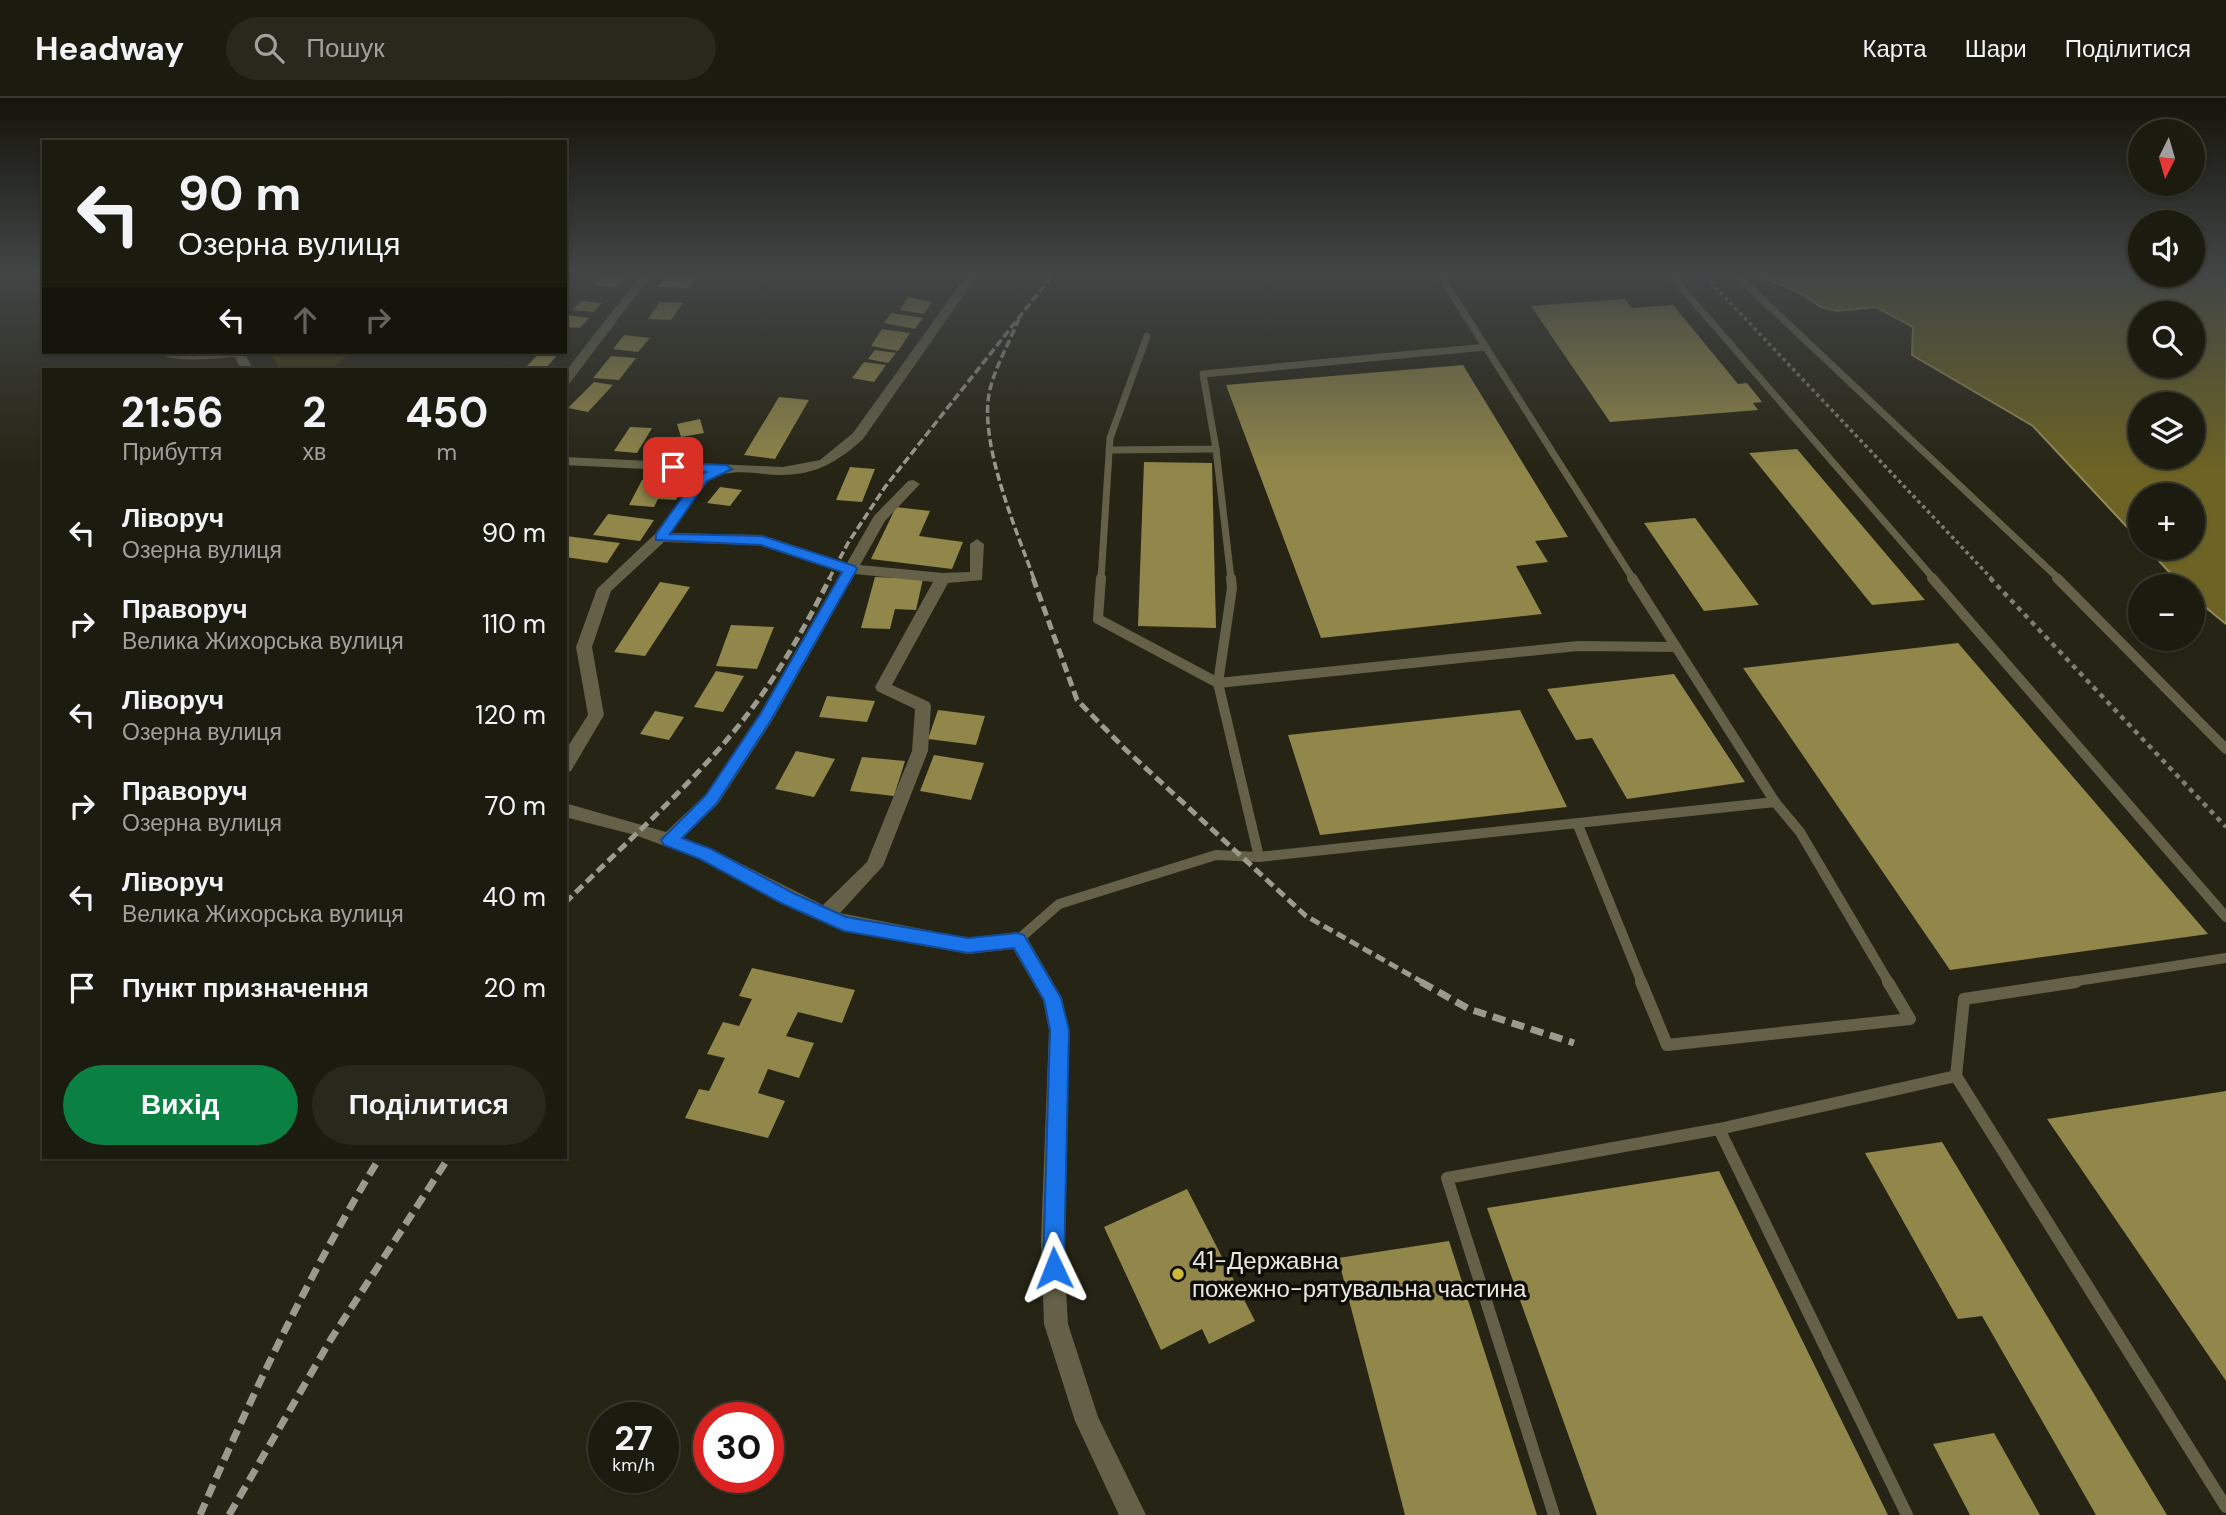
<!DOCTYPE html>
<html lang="uk">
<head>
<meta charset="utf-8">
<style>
	:root { --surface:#1c1b0f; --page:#29281d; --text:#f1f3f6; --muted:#a0a19e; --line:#3a392f; --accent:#0b8043 }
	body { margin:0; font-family:"DM Sans",sans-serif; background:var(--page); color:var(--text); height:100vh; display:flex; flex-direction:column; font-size:26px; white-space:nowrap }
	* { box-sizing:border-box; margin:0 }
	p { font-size:23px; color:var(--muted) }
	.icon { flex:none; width:38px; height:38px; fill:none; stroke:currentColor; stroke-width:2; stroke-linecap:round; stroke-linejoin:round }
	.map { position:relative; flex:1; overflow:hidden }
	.sheet { position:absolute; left:42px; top:270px; width:525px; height:791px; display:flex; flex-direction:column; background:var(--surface); border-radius:0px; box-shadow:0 2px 5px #0004,0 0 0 2px var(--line) }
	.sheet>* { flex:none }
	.top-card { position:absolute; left:42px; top:42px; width:525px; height:214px; border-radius:0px; box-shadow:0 2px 5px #0004,0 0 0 2px var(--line); background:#1c1b0f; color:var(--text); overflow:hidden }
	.needle { width:46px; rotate:185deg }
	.controls { position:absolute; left:2128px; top:21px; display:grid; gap:14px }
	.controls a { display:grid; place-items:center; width:77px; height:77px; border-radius:50%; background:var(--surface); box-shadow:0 2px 5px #0004,0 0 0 2px var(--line); font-size:35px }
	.speed { position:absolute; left:588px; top:1304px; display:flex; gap:14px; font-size:35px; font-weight:700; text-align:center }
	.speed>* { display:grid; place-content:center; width:91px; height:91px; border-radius:50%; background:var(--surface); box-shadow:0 2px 5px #0004,0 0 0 2px var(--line); line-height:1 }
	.speed small { font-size:18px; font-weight:400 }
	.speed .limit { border:10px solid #d22; background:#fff; color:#111 }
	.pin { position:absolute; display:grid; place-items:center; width:60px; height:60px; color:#fff; margin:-30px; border-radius:14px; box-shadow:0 4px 10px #0006 }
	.me { position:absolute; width:77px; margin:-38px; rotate:358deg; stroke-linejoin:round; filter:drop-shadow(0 0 5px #0008) }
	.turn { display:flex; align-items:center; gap:24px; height:147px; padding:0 21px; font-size:32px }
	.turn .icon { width:91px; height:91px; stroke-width:2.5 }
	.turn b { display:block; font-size:49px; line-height:60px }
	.lanes { display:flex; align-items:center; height:66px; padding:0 21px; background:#0003; justify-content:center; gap:35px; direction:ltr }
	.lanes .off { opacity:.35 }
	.eta { display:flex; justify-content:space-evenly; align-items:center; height:119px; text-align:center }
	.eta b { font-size:42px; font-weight:700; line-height:49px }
	.button { display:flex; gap:14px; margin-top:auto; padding:14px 21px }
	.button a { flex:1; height:80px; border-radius:42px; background:var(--accent); color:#fff; font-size:28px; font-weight:700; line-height:80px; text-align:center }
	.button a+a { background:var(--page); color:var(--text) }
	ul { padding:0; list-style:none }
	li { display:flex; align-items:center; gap:21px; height:91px; padding:0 21px }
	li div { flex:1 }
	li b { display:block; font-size:26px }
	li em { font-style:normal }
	header { display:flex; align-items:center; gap:42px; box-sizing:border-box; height:98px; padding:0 35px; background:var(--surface); border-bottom:2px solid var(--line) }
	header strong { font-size:33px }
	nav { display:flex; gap:38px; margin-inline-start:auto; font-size:24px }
	.search { width:490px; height:63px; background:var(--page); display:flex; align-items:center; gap:18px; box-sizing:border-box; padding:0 24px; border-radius:38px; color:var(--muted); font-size:26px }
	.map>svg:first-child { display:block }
	.green { fill:#3e380e }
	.water { fill:#6c6324; stroke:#928b5c; stroke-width:2; fill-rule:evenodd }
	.building { fill:#91874a }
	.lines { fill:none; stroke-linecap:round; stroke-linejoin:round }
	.path-far1 { stroke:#7f7d70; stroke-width:3.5; stroke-dasharray:3.5 3.5; stroke-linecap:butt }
	.path { stroke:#7f7d70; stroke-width:4.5; stroke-dasharray:5 5; stroke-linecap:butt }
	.service-far2 { stroke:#646148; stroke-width:7 }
	.service-far1 { stroke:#646148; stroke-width:10 }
	.service { stroke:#646148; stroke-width:12 }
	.minor { fill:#646148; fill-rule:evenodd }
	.rail-far2 { stroke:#9c9a8e; stroke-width:3.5; stroke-dasharray:8 3.5; stroke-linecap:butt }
	.rail-far1 { stroke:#9c9a8e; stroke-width:5; stroke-dasharray:10 5; stroke-linecap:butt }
	.rail { stroke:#9c9a8e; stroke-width:7; stroke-dasharray:13 7; stroke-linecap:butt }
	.route { fill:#1a73e8; stroke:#114b97; stroke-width:2 }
	.poi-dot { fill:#ccb938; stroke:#0e0d06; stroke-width:2.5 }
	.labels { text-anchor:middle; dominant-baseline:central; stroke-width:7; stroke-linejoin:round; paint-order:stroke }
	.near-poi-label { font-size:24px; fill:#eae8de; stroke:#0e0d06; text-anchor:start }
</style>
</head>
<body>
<header>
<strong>Headway</strong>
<div class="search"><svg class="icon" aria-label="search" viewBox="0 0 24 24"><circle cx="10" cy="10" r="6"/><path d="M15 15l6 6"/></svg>Пошук</div>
<nav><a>Карта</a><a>Шари</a><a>Поділитися</a></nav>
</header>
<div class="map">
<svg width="2226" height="1417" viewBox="0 0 2226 1417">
	<rect width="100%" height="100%" fill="#262414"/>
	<path class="green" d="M268,254h83l-19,17h-51z"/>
	<path class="water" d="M1750,174h390v3l86,-3v352l-33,-27v-11h-11l-35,-38h46v-53h-53v46l-107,-115 -121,-71 1,-28 -37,-20 -39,4 -16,-4 -21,-14zM2193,215v53h-53v-53zM2140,306h53v53h-53z"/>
	<g class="building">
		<path d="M604,176l22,2 -10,11 -22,-2z"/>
		<path d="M666,178l31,1 -8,11 -31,-1z"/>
		<path d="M908,199l24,5 -8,12 -24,-4z"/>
		<path d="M1625,201l7,9 41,-3 65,79 9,-1 15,19 -9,1 5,7 -148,12 -79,-116z"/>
		<path d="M581,203l21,2 -8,9 -21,-2z"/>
		<path d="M660,204l23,1 -12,17 -23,-1z"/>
		<path d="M891,215l32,5 -8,11 -31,-6z"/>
		<path d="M567,217l22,3 -9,10 -15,-1z"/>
		<path d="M882,231l28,4 -12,18 -27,-5z"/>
		<path d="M624,237l26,3 -12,14 -25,-3z"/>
		<path d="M875,252l21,3 -8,10 -20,-4z"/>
		<path d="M540,254h20l-14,16 -19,-2z"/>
		<path d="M611,258l25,2 -17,22 -26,-2z"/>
		<path d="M864,264l22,3 -12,17 -22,-4z"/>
		<path d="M1463,267l105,172 -33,4 13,21 -32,4 26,48 -221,24 -95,-253z"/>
		<path d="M594,284l19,3 -25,27 -20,-4z"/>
		<path d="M779,299l30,3 -34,59 -31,-4z"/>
		<path d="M700,321l4,14 -23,4 -4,-13z"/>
		<path d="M630,329l22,1 -15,25 -23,-2z"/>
		<path d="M1797,351l128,151 -53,5 -123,-152z"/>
		<path d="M1144,364l68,1 4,165 -78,-2z"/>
		<path d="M850,369l25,2 -13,33 -26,-2z"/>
		<path d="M642,382l43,3 -9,17 -18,-1 -4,8 -25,-2z"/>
		<path d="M720,389l22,3 -12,16 -23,-3z"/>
		<path d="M896,409l34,4 -11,25 44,6 -11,27 -81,-10z"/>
		<path d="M608,416l46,6 -14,21 -47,-6z"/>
		<path d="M1695,420l64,87 -55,6 -60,-88z"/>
		<path d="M566,438l54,7 -13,20 -42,-6z"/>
		<path d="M875,479l48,2 -7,31 -21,-1 -5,20 -29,-1z"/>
		<path d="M660,484l30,5 -45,69 -31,-4z"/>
		<path d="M731,527l43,2 -17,42 -41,-3z"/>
		<path d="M1958,545l250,291 -258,36 -207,-302z"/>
		<path d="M716,573l28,5 -21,36 -29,-5z"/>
		<path d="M1674,576l71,108 -118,17 -35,-61 -16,2 -29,-51z"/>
		<path d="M827,598l48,5 -8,21 -48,-5z"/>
		<path d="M938,612l47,6 -9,29 -48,-6z"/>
		<path d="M1520,612l47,97 -247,28 -32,-100z"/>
		<path d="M655,613l29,6 -15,23 -29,-6z"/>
		<path d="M796,653l39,8 -21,38 -39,-8z"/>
		<path d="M934,657l50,8 -13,37 -51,-9z"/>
		<path d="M862,659l43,4 -11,35 -44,-5z"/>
		<path d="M752,870l103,22 -13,33 -44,-11 -12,24 28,7 -15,35 -31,-9 -10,24 27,8 -17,37 -83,-20 14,-29 10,2 16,-33 -18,-4 16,-32 16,4 13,-27 -13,-3z"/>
		<path d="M2226,993v290l-179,-262z"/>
		<path d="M1942,1044l225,373h-71l-114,-199 -24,3 -93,-166z"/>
		<path d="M1719,1073l169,344h-291l-110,-307z"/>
		<path d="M1187,1091l68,132 -46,23 -7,-15 -41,21 -57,-123z"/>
		<path d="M1449,1143l88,274h-132l-67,-257z"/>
		<path d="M1994,1335l46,82h-70l-37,-71z"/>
	</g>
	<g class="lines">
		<g class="path-far1">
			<path d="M1701,174l291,307"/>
			<path d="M121,256l9,-2"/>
		</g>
		<path class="path" d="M1990,480l236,249"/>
		<g class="service-far2">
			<path d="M1438,174l195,307"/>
			<path d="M1668,174l266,307"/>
			<path d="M1733,174l326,307"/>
			<path d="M1216,351l15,130"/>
			<path d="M1110,352l106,-1 -13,-75 283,-27"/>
			<path d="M1101,481l9,-141 37,-102"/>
		</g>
		<g class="service-far1">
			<path d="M1101,480l-3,41 120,64 14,-95 -1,-10"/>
			<path d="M1932,480l294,339"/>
			<path d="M2057,480l169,171"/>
			<path d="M1775,704l25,30 89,151"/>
			<path d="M1578,727l64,158"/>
			<path d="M1259,759l-41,-174 360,-37 98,1"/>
			<path d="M1018,842l41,-36 157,-49 43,2 516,-55 -143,-224"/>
			<path d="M2064,885l162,-25"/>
		</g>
		<g class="service">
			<path d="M1641,884l26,63 243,-26 -22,-37"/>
			<path d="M2076,884l-112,17 -8,77 270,431"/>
			<path d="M1719,1031l188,386"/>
			<path d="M1554,1417l-107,-337 272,-49 237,-53"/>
		</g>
		<g class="minor">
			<path d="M643,174h11l-85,112 -4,1v-13z"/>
			<path d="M969,174h11l-117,167c-24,22 -47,36 -81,36 -24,0 -54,-9 -73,6 -13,9 -29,38 -39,52l92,2 85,28 27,-47 34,-35 5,-1 7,4 -35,37 -25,44 83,8 27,-1v-28l7,-5 7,5 -2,36 -34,3 -56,102 37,17 2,4 -3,45 -45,115 -43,47 128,25 50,-6 7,2 37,64 7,32 -6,210 5,84 30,93 48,98h-27l-44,-94 -31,-97 -3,-84 8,-210 -6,-30 -30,-51 -45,5 -124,-23 -64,-28 -80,-44 -65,-24 -70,-18v-14l101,29 40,-38 54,-81 82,-142 -81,-26 -97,-3 -53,49 -19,56 12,68 -33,56 -6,1v-21l23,-36 -12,-68 21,-58 58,-55 43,-59 8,-3 -141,-7v-8l218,10 37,-7 33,-27zM855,476l78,8 -58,105 2,4 38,18 -3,42 -45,111 -44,43 -111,-56 -29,-11 35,-34 54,-83z"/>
			<path d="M156,254h88l9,17h-12l-6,-12c-20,1 -64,7 -79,-5z"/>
		</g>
		<g class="rail-far2">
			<path d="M1019,221c-9,22 -26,52 -30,75 -9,52 27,135 45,185"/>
			<path d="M829,481l19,-36 37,-56 170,-215"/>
		</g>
		<g class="rail-far1">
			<path d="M1033,480l44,122 49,50 180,166 118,67"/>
			<path d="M565,805c61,-61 134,-124 185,-192 31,-41 57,-88 80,-133"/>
		</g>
		<g class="rail">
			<path d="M1421,884l48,27 105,34"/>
			<path d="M200,1417c53,-123 110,-243 180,-358"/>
			<path d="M229,1417l102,-176 118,-182"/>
		</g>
	</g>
	<linearGradient id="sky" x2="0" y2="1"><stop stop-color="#15140b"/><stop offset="0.47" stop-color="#414545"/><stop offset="1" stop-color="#414545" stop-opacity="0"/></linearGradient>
	<rect width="2226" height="373" fill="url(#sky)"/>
	<path class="route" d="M673,365l53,2 6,4 -25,12 -37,53 92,2 93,30 2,3 -86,151 -54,83 -35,35 29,11 82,44 53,24 122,21 50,-5 6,2 37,63 8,32 -5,238 -3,7 -7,3 -8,-3 -3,-7 7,-238 -6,-30 -30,-52 -46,5 -124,-22 -63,-28 -81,-44 -36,-14 -3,-5 45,-45 55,-82 81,-141 -81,-27 -105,-5v-6l42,-59 9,-3 -39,-3 -2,-2z"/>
	<circle class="poi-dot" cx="1178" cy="1176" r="7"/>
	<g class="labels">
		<g class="near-poi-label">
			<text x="1192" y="1162">41-Державна<tspan x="1192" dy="28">пожежно-рятувальна частина</tspan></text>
		</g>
	</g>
</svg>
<div class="controls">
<a><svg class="needle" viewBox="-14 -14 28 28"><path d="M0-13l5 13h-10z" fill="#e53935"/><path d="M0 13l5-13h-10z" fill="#a0a19e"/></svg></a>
<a><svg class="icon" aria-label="sound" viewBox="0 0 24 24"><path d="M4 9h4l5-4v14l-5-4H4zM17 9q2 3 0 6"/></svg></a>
<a><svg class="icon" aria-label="search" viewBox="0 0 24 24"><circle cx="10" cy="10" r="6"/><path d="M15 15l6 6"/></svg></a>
<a><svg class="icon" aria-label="layers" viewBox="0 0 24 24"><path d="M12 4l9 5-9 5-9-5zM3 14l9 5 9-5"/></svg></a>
<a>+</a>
<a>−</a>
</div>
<div class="speed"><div>27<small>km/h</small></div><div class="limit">30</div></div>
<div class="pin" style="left:673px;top:369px;background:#d93025"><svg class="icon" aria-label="arrive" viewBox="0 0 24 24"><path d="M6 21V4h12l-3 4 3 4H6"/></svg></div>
<svg class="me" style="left:1054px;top:1170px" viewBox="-20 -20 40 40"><path d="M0-17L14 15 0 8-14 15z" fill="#1a73e8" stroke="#fff" stroke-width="4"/></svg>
<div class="top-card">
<div class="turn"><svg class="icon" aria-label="left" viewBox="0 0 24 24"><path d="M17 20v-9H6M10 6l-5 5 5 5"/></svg><div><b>90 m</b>Озерна вулиця</div></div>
<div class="lanes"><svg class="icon" aria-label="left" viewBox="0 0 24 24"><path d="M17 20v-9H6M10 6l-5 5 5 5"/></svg><svg class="icon off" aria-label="ahead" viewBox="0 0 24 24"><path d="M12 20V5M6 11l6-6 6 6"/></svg><svg class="icon off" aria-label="right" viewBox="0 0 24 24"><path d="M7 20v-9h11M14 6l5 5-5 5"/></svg></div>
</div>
<section class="sheet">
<div class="eta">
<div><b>21:56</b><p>Прибуття</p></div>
<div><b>2</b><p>хв</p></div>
<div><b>450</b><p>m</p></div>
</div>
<ul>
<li><svg class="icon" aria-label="left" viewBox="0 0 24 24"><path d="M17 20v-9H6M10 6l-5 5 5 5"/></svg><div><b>Ліворуч</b><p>Озерна вулиця</p></div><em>90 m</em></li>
<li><svg class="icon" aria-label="right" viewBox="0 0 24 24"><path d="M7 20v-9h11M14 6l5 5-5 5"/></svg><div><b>Праворуч</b><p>Велика Жихорська вулиця</p></div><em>110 m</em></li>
<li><svg class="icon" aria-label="left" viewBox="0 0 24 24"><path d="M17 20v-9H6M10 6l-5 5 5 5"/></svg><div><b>Ліворуч</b><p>Озерна вулиця</p></div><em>120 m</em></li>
<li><svg class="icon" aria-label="right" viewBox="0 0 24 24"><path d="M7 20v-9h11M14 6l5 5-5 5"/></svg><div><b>Праворуч</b><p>Озерна вулиця</p></div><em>70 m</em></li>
<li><svg class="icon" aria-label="left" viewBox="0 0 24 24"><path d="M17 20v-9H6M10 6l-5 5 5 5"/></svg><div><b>Ліворуч</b><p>Велика Жихорська вулиця</p></div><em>40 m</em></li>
<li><svg class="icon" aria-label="arrive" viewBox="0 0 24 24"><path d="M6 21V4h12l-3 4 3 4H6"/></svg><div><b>Пункт призначення</b></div><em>20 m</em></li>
</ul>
<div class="button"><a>Вихід</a><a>Поділитися</a></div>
</section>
</div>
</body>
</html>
